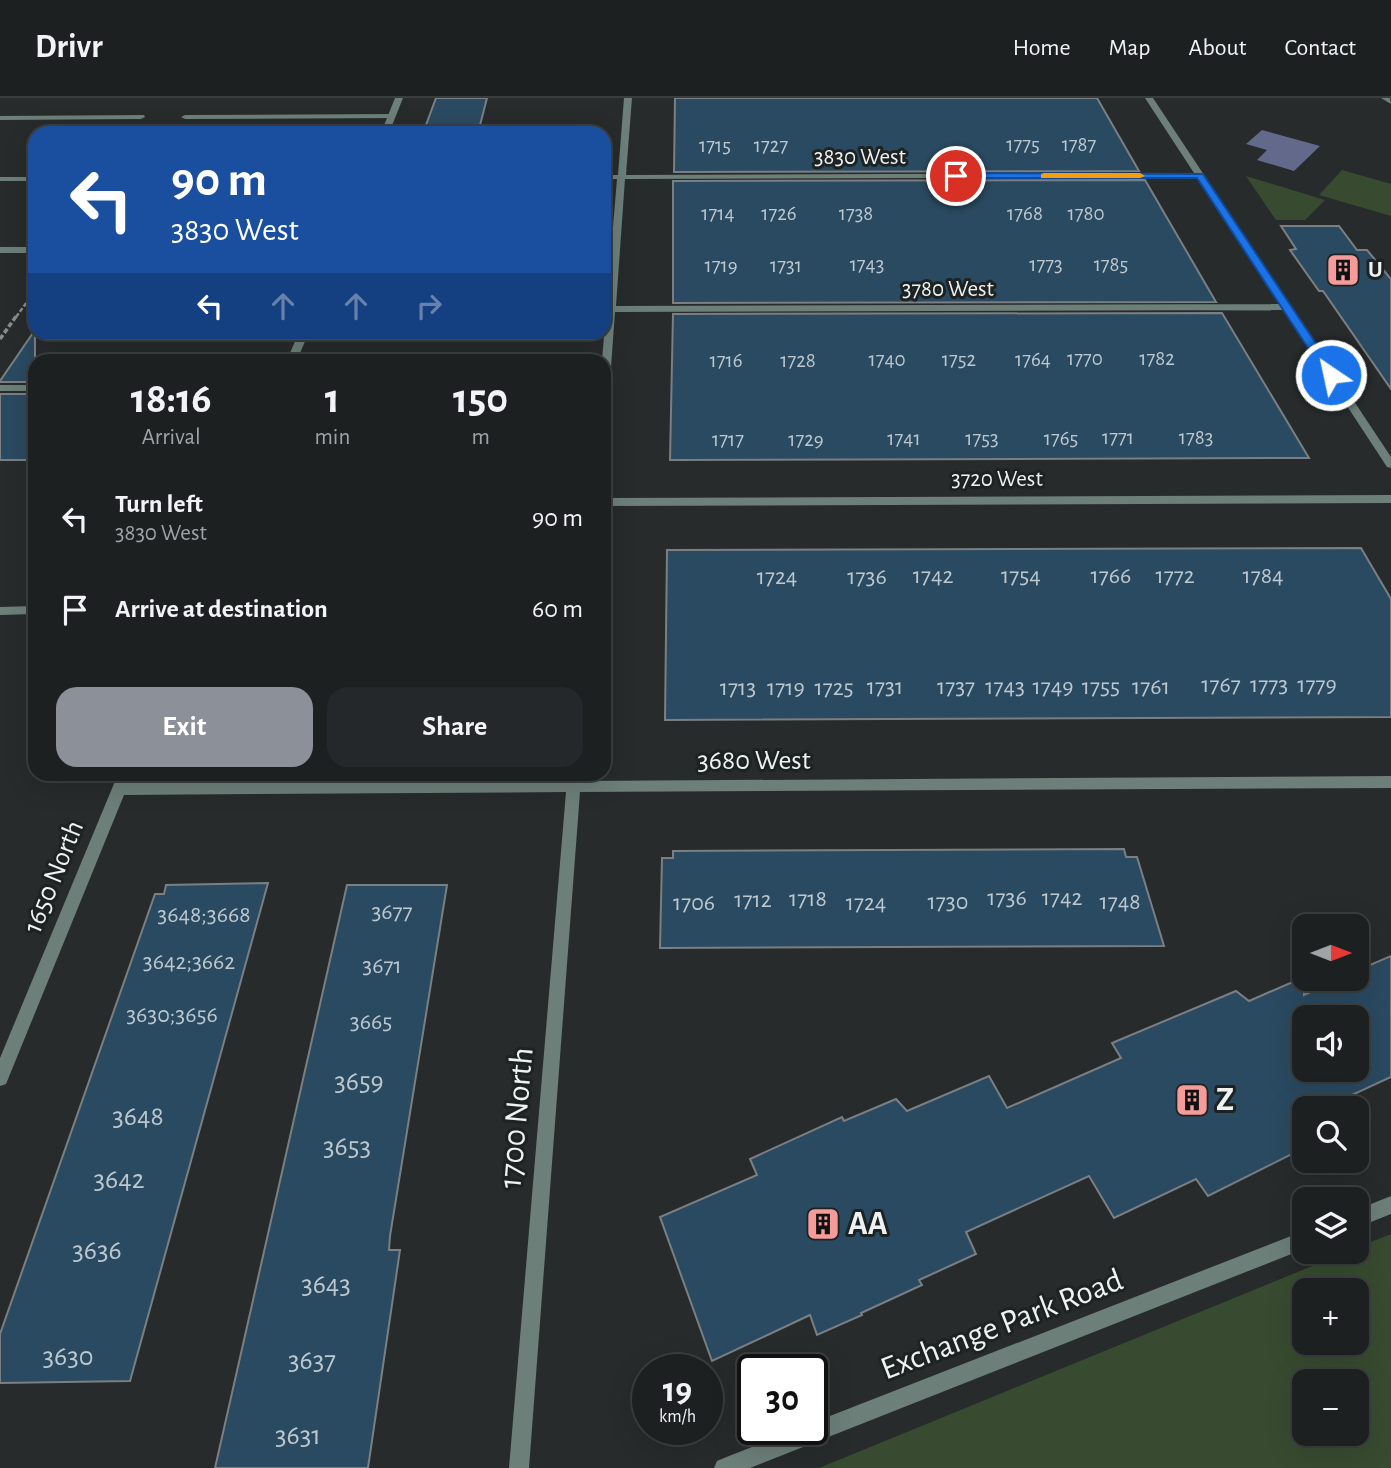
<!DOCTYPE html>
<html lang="en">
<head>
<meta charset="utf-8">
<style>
	:root { --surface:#1d2021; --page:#25282a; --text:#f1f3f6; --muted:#a0a3a5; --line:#3b3e3f; --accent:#8c9099 }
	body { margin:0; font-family:"Alegreya Sans",sans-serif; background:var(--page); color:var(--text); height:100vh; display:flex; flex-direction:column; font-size:26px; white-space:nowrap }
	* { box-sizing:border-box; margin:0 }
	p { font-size:23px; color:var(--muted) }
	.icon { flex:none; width:38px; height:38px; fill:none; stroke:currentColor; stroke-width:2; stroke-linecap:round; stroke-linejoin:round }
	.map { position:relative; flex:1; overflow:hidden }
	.details { position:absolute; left:28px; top:256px; width:583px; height:427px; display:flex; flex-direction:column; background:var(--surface); border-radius:21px; box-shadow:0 7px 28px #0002,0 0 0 2px var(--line) }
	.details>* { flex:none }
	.guide { position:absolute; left:28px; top:28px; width:583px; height:214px; border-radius:21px; box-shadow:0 7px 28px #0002,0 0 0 2px var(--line); background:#1a4fa0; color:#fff; overflow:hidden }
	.needle { width:46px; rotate:90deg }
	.fabs { position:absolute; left:1292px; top:816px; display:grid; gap:14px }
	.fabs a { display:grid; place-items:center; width:77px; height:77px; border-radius:14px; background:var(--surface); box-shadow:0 7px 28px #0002,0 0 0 2px var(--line); font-size:35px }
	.speed { position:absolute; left:632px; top:1256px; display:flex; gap:14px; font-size:35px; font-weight:700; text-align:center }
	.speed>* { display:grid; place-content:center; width:91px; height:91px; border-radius:50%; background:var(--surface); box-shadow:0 7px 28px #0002,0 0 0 2px var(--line); line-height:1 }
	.speed small { font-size:18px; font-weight:400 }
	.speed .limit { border:4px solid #111; border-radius:10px; background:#fff; color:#111 }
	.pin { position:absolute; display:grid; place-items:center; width:60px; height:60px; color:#fff; margin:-30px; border:4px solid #fff; border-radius:50%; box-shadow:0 2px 7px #0007 }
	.me { position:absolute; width:77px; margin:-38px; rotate:326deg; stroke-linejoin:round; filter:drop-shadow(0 0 5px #0008) }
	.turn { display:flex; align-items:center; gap:24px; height:147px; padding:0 28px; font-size:32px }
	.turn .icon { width:91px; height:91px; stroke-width:2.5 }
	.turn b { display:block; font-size:49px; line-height:60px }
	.lanes { display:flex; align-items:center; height:66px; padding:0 28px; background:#0003; justify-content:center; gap:35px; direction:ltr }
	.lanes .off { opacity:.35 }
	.eta { display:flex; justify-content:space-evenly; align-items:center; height:119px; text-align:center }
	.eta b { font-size:42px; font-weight:600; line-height:49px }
	.action { display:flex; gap:14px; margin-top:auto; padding:14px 28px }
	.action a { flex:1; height:80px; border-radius:21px; background:var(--accent); color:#fff; font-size:28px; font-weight:600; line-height:80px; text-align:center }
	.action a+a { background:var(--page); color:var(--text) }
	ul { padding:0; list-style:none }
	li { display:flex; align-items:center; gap:21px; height:91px; padding:0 28px }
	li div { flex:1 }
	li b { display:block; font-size:26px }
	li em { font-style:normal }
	header { display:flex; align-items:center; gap:42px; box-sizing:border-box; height:98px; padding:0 35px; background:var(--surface); border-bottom:2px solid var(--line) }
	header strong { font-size:33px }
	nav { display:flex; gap:38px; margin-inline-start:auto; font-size:24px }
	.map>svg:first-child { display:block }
	.green { fill:#384b30; fill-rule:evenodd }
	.water { fill:#63698b }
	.building { fill:#2a4a61; stroke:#7b7f82; stroke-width:2; fill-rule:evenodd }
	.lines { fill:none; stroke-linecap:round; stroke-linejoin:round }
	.path-far1 { stroke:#898d8d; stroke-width:2.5; stroke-dasharray:4.5 2; stroke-linecap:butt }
	.path { stroke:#898d8d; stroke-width:3.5; stroke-dasharray:5 2.5; stroke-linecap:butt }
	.service { fill:#6c7f78; fill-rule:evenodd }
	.minor { fill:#6c7f78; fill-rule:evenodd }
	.route { fill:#1a73e8; stroke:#114b97; stroke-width:2 }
	.slow { fill:#f59e0b }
	.labels { text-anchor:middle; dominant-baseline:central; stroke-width:6; stroke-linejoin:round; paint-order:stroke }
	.far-number-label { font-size:21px; fill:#bdc8ce }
	.far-street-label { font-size:23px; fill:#eef2f2; stroke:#1d2222 }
	.far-poi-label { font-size:23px; font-weight:bold; fill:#eef2f2; stroke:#1d2222; text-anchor:start }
	.number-label { font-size:24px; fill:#bdc8ce }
	.street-label { font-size:28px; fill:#eef2f2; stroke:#1d2222 }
	.near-number-label { font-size:28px; fill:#bdc8ce }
	.near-poi-label { font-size:33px; font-weight:bold; fill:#eef2f2; stroke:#1d2222; text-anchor:start }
	.near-street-label { font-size:33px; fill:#eef2f2; stroke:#1d2222 }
</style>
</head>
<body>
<header>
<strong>Drivr</strong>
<nav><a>Home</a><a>Map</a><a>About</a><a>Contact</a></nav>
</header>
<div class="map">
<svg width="1391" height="1370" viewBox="0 0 1391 1370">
	<rect width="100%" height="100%" fill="#272b2c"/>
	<g class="green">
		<path d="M1342,72l49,14v32l-72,-21z"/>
		<path d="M1246,78l79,24 -20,20h-29z"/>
		<path d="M1391,1136v234h-572l530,-217h7v-3zM1304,1192h52v52h-52zM1304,1283h52v52h-52z"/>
	</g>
	<path class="water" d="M1262,32l58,16 -26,25 -37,-11 10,-10 -21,-6z"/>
	<g class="building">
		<path d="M436,0h51l-9,35h-55z"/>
		<path d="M675,0h422l42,73 -465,1z"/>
		<path d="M1145,82l71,122 -543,1v-122z"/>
		<path d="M1281,128h58l18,24h10l24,29v110l-68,-98h-4l-29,-41 6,-1z"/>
		<path d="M1222,215l87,145 -639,2 3,-146z"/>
		<path d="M35,232v52h-35v-1z"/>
		<rect x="0" y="296" width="35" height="66"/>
		<path d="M1361,450l30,51v118l-726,3 2,-170z"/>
		<path d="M1124,751l2,8h11l27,89 -504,2 2,-90h11v-7z"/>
		<path d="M268,785l-138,498 -130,2v-49l155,-440h9l2,-9z"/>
		<path d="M347,787h100l-57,351 -1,14h11l-32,218h-153z"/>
		<path d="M1391,858v121l-67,31h-20v40l-96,48 -12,-17 -82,39 -25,-42 -123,56 10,22 -57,26 3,5 -61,28 1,2 -45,20 -7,-20 -98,46 -52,-144 97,-42 -7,-16 92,-42 2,4 52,-22 11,12 82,-35 18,32 114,-50 -9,-15 124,-52 13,10 55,-24v18l37,-17h15v-7zM1304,919h52v52h-52z"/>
	</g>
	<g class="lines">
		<path class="path-far1" d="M16,219l19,-26"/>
		<path class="path" d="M0,241l17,-24"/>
		<g class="service">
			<path d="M392,16h3v4l-210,1 -4,-2 4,-2z"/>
			<path d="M144,17l1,2 -4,2 -141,1v-4z"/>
			<rect x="0" y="149" width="35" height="6"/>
			<rect x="0" y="287" width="35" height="6"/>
		</g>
		<g class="minor">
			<path d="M395,0h8l-14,35h-8z"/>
			<path d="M624,0h8l-6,77 568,-2 -49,-75h8l238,359v11l-4,-1 -103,-157 -669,2 -6,83 -5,3v-38h-2l15,-181h-13v-4h14zM1197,79l83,127 -664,2 9,-127z"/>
			<path d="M1381,0h9l1,6z"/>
			<rect x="0" y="79" width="35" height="4"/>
			<path d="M299,234h10l-12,28h-10z"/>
			<path d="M1391,397v8l-787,3v-8z"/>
			<path d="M35,508v8l-35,1v-8z"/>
			<path d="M118,676h14l-4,9 438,-2 1,-7h14l-1,7 811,-5v12l-811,4 -51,676h-20l57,-676 -442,3 -118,289 -6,2v-28z"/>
			<path d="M1391,1098v18l-35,14v-18z"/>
			<path d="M1304,1133v18l-554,219h-36l3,-7 7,-3 71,-28h17v-7z"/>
		</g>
	</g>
	<path class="route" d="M956,75l247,1 134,201 -10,2 -130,-199h-244v-4z"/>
	<path class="slow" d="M1044,75h96l5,3 -5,2h-99v-4z"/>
	<defs>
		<symbol id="building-square" viewBox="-11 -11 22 22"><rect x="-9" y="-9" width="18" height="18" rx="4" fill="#f59b9a" stroke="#1d2222"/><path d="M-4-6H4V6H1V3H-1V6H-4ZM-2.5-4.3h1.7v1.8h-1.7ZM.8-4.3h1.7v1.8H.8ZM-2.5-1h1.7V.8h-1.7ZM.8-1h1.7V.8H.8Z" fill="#111"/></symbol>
	</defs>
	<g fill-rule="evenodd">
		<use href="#building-square" x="1324" y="153" width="38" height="38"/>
		<use href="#building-square" x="1173" y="983" width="38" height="38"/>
		<use href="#building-square" x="804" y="1107" width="38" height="38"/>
	</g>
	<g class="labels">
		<g class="far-number-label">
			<text x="1023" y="46">1775</text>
			<text x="1079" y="46">1787</text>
			<text x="715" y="47">1715</text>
			<text x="771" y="47">1727</text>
			<text x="718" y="115">1714</text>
			<text x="779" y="115">1726</text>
			<text x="856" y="115">1738</text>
			<text x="1025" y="115">1768</text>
			<text x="1086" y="115">1780</text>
			<text x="867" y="166">1743</text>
			<text x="1046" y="166">1773</text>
			<text x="1111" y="166">1785</text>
			<text x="721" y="167">1719</text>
			<text x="786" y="167">1731</text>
			<text x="1085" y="260">1770</text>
			<text x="1157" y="260">1782</text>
			<text x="887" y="261">1740</text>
			<text x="959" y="261">1752</text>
			<text x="1033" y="261">1764</text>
			<text x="726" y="262">1716</text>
			<text x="798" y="262">1728</text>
			<text x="1118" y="339">1771</text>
			<text x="1196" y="339">1783</text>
			<text x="904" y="340">1741</text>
			<text x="982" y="340">1753</text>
			<text x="1061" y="340">1765</text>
			<text x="728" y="341">1717</text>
			<text x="806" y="341">1729</text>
		</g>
		<g class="far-street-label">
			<text x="860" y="59">3830 West</text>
			<text x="948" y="191">3780 West</text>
			<text x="997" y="381">3720 West</text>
		</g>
		<g class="far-poi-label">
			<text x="1368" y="172">U</text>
		</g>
		<g class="number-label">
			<text x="933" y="478">1742</text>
			<text x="1021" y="478">1754</text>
			<text x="1111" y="478">1766</text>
			<text x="1175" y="478">1772</text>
			<text x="1263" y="478">1784</text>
			<text x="777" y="479">1724</text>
			<text x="867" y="479">1736</text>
			<text x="1221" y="587">1767</text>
			<text x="1269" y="587">1773</text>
			<text x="1317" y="587">1779</text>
			<text x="885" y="589">1731</text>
			<text x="956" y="589">1737</text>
			<text x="1005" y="589">1743</text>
			<text x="1053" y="589">1749</text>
			<text x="1101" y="589">1755</text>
			<text x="1151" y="589">1761</text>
			<text x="738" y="590">1713</text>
			<text x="786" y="590">1719</text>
			<text x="834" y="590">1725</text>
			<text x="1007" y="800">1736</text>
			<text x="1062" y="800">1742</text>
			<text x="808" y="801">1718</text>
			<text x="753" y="802">1712</text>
			<text x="948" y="804">1730</text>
			<text x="1120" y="804">1748</text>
			<text x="694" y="805">1706</text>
			<text x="866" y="805">1724</text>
			<text x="392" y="814">3677</text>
			<text x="204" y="817">3648;3668</text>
			<text x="189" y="864">3642;3662</text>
			<text x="382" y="868">3671</text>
			<text x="172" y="917">3630;3656</text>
			<text x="371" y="924">3665</text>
		</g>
		<g class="street-label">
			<text x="754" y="663">3680 West</text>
			<text transform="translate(54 779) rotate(-68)">1650 North</text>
		</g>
		<g class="near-number-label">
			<text x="359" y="984">3659</text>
			<text x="138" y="1019">3648</text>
			<text x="347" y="1049">3653</text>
			<text x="119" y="1082">3642</text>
			<text x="97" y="1153">3636</text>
			<text x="326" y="1187">3643</text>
			<text x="68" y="1259">3630</text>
			<text x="312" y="1263">3637</text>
			<text x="298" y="1338">3631</text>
		</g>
		<g class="near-poi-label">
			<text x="1216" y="1002">Z</text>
			<text x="848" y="1126">AA</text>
		</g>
		<g class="near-street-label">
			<text transform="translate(517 1020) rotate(-85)">1700 North</text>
			<text transform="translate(1002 1227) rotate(-21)">Exchange Park Road</text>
		</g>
	</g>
</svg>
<div class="fabs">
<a><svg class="needle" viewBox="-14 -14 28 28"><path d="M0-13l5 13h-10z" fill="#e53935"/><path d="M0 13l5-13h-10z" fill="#a0a3a5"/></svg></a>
<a><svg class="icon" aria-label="sound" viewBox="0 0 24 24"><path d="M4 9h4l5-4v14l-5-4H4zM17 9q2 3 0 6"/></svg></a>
<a><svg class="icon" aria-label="search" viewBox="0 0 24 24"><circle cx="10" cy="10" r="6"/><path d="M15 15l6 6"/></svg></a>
<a><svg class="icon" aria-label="layers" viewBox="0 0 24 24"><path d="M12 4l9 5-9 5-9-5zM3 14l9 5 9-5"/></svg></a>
<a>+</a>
<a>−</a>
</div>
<div class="speed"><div>19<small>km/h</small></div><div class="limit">30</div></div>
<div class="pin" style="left:956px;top:78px;background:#d93025"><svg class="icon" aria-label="arrive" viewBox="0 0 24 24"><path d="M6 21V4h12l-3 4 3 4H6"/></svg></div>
<svg class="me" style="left:1331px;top:277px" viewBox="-20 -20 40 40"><circle r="17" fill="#1a73e8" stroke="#fff" stroke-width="3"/><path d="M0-11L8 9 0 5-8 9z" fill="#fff"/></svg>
<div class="guide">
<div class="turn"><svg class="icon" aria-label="left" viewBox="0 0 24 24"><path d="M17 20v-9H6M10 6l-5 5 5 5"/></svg><div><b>90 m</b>3830 West</div></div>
<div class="lanes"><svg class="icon" aria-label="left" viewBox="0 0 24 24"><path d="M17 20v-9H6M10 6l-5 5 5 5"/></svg><svg class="icon off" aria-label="ahead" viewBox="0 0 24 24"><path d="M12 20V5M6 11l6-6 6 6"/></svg><svg class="icon off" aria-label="ahead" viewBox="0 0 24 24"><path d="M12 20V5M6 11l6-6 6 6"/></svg><svg class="icon off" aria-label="right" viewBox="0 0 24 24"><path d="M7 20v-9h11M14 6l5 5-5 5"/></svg></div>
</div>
<section class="details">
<div class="eta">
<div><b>18:16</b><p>Arrival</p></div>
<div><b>1</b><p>min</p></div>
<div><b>150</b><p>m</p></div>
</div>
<ul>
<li><svg class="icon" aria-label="left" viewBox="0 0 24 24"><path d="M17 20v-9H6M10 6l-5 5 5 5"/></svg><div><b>Turn left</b><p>3830 West</p></div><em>90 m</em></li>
<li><svg class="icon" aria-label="arrive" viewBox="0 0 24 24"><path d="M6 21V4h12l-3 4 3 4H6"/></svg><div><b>Arrive at destination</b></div><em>60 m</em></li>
</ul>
<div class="action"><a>Exit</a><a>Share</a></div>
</section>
</div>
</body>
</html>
